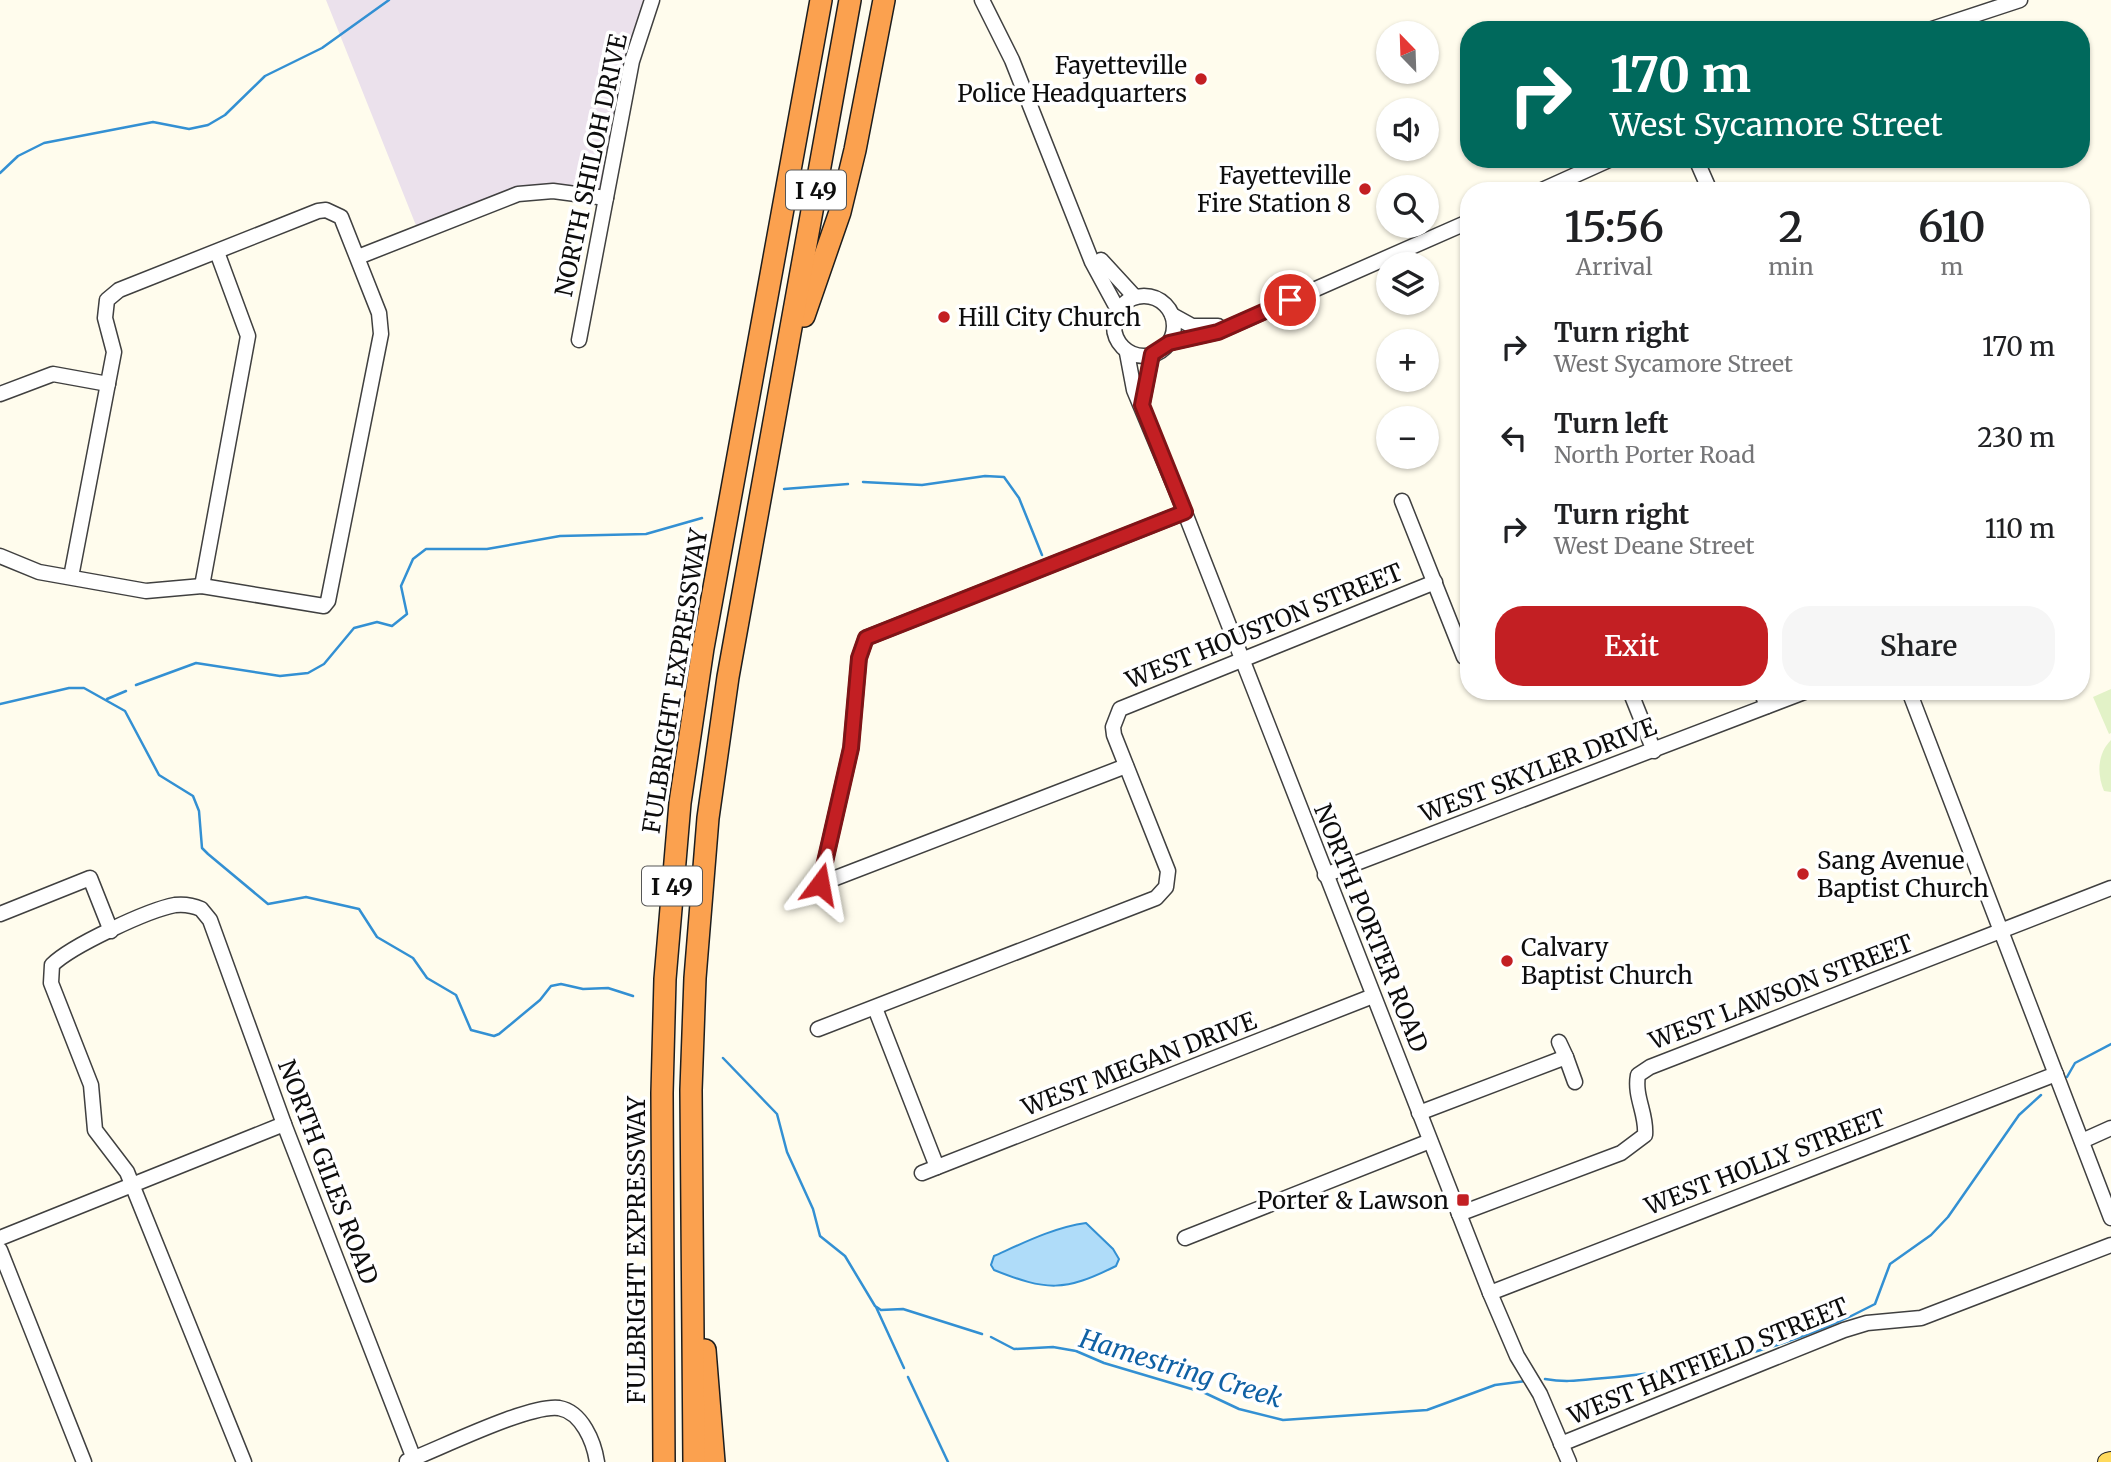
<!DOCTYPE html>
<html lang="en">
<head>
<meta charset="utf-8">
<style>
	:root { --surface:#fff; --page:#f6f6f6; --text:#202124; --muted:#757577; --accent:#c31f23 }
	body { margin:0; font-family:Merriweather,serif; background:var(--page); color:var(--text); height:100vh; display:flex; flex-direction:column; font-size:26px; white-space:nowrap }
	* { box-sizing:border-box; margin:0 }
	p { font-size:23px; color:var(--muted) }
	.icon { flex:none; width:38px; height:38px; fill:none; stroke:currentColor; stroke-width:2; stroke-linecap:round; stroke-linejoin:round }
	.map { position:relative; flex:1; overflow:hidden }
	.side { position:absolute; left:1460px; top:182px; width:630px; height:518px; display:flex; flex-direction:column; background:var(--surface); border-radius:28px; box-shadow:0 2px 5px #0004 }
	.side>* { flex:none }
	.banner { position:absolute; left:1460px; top:21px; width:630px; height:147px; border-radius:28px; box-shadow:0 2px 5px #0004; background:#00695c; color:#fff; overflow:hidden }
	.needle { width:46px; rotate:337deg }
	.tools { position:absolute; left:1376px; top:21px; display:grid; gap:14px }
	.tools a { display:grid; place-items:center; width:63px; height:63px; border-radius:50%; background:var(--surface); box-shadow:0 2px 5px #0004; font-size:35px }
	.pin { position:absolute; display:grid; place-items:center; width:60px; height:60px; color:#fff; margin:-30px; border:4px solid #fff; border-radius:50%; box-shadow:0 2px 7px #0007 }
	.me { position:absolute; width:77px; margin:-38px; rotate:13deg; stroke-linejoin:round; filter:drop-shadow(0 0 5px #0008) }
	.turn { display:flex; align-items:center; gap:24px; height:147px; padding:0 35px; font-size:32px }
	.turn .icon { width:91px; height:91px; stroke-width:2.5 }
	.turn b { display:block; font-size:49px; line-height:60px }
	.eta { display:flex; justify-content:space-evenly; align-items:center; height:119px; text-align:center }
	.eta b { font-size:42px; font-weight:600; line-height:49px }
	.cta { display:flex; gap:14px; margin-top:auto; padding:14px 35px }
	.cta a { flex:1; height:80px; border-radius:28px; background:var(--accent); color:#fff; font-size:28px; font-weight:600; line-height:80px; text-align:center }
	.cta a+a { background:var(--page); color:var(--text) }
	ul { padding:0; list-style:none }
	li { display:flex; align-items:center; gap:21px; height:91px; padding:0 35px }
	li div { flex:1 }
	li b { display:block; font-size:26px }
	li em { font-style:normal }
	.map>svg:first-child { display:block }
	.industrial { fill:#ebe1ec }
	.pitch { fill:#e2f2c7 }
	.water { fill:#afdcf9; stroke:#3390d3; stroke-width:2 }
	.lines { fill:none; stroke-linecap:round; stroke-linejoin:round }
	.stream { stroke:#3390d3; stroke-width:2.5 }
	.minor-casing { stroke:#404040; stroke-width:17 }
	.major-casing { stroke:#1e1e1e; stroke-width:20 }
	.highway-casing { stroke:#1e1e1e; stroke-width:24 }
	.minor { stroke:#fff; stroke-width:14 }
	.major { stroke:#ffda5d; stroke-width:18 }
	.highway { stroke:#fba14f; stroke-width:21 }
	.route-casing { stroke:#7f1417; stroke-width:18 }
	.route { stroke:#c31f23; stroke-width:12 }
	.poi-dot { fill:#c31f23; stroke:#fff; stroke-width:2.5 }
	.labels { text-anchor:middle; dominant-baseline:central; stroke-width:7; stroke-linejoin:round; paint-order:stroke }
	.shield { fill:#fff; stroke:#565656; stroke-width:2 }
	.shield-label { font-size:23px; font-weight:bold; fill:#0d0d0d }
	.poi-label { font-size:24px; fill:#0d0d0d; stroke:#fff; text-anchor:end }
	.street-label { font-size:24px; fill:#0d0d0d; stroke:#fff }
	.water-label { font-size:26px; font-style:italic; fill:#1061a4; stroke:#fff }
</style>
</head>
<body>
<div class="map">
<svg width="2111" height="1462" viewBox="0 0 2111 1462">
	<rect width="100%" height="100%" fill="#fffced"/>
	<path class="industrial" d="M326,0h326l-46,198 -70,-7 -117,42z"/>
	<g class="pitch">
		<path d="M2111,689v44l-2,1 -16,-37z"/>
		<path d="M2111,740v52l-7,-1c-7,-17 -7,-37 7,-51z"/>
	</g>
	<path class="water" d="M1086,1223l27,26 6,10 -3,7c-52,26 -69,25 -122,4l-3,-5 3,-9c29,-13 61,-29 92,-33z"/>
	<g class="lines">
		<g class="stream">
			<path d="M0,173l18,-17 26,-13 109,-21 36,7 19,-4 17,-10 40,-39 57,-28 67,-48"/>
			<path d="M863,482l59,3 63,-9 19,1 15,21 23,57"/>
			<path d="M784,489l64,-5"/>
			<path d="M136,685l60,-22 84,13 28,-3 16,-9 30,-36 23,-6 15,4 15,-12 -6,-28 12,-27 13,-10h61l73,-13 86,-2 56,-16"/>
			<path d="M107,699l19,-8"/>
			<path d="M0,704l69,-16h15l41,23 34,64 34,21 6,15 3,37 6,6 60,50 38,-7 53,12 18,28 36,21 14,20 29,17 15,35 23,6 5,-2 41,-34 11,-14 10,-2 22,5 25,-1 25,8"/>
			<path d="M723,1058l54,56 10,38 26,57 7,27 25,20 30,50 6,4 22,-1 79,25"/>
			<path d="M2067,1077l8,-14 36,-19"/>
			<path d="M876,1307l28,61"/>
			<path d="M991,1337l23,12 39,-2 23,4 28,12 101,30 34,16 44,11 144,-10 68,-25 31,-4"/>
			<path d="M908,1377l40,85"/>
			<path d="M1545,1379c18,3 30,2 48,0 96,-7 196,-29 282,-75l15,-40 41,-29 17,-18 71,-102 22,-20"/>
		</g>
		<defs>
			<g id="minor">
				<path d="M982,0l30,60 80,202 26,48"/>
				<path d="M1929,30l91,-30"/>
				<path d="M1696,159l14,32"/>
				<path d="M1540,191l71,-32"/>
				<path d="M358,257l160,-63 35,-3 53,7"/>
				<path d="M1101,260l34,37"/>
				<circle cx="1144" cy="326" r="30"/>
				<path d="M1172,315l20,11h26"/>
				<path d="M579,340l53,-279 20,-61"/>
				<path d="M1169,343l49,-11 250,-110"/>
				<path d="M1127,353l7,37 44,105 312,798 27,63 23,38 29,68"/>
				<path d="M0,394l53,-20 55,10"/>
				<path d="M1142,405l10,-51"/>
				<path d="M1402,501l62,156"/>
				<path d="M0,556l39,16 107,19 56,-5 122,20 4,-5 53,-267 -2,-21 -38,-96 -15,-7 -8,1 -199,79 -12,10 -2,18 9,34 -43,225"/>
				<path d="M202,586l46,-250 -31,-84"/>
				<path d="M1630,691l24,60"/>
				<path d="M1761,691l6,15"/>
				<path d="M1909,691l202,527"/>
				<path d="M1325,875l482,-184"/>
				<path d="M820,884l31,-136 8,-90 7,-20 319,-126"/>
				<path d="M820,884l306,-118"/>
				<path d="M0,914l90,-36 21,53"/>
				<path d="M875,1008l62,159"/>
				<path d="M818,1029l338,-131 10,-11 2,-16 -54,-136 -1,-8 7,-18 315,-127"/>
				<path d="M1559,1042l7,15"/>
				<path d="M1419,1113l147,-56 9,25"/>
				<path d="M2082,1141l29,-13"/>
				<path d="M922,1173l451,-177"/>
				<path d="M1459,1214l162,-61 24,-18c2,-21 -11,-38 -7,-60l12,-8 461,-179"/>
				<path d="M0,1238l284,-114"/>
				<path d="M1185,1238l245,-97"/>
				<path d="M0,1250l84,212"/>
				<path d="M1490,1293l566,-219"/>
				<path d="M1561,1444l283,-114 23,-7 54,-5 190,-73"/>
				<path d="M407,1461c32,-12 122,-57 152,-53 23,4 35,34 38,54"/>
				<path d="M244,1462l-117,-290 -32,-42 -4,-45 -40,-102 1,-18c19,-19 96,-55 123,-60 9,-1 17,0 26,4l9,11 74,204 130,335"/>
			</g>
			<path id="major" d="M2107,1462l4,-1"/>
			<g id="highway">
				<path d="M804,316l36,-104 15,-62 29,-150"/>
				<path d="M705,1350l9,112"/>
				<path d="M664,1462l-2,-369 3,-114 15,-176 23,-155 118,-648"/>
				<path d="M694,1462l-3,-372 4,-112 13,-160 20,-141 122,-677"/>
			</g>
		</defs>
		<use href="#minor" class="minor-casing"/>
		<use href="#major" class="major-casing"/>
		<use href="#highway" class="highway-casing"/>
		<use href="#minor" class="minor"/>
		<use href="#major" class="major"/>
		<use href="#highway" class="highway"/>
	</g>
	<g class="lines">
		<defs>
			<path id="route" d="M820,884l31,-136 8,-90 7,-20 319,-126 -43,-107 10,-51 17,-11 49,-11 72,-32"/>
		</defs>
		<use href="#route" class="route-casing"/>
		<use href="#route" class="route"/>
	</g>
	<g class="poi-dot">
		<circle cx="1201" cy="79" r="7"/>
		<circle cx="1365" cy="189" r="7"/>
		<circle cx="944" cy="317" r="7"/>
		<circle cx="1803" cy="874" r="7"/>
		<circle cx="1507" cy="961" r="7"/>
		<rect x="1456" y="1193" width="14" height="14" rx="3.5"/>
	</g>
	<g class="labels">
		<g class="shield">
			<rect x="786" y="170.5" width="60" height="39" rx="5"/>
			<rect x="642" y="866.5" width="60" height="39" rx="5"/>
		</g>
		<g class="shield-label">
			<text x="816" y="190">I 49</text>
			<text x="672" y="886">I 49</text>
		</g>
		<g class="poi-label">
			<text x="1187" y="65">Fayetteville<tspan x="1187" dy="28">Police Headquarters</tspan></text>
			<text x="1351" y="175">Fayetteville<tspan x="1351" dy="28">Fire Station 8</tspan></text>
			<text x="958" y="317" text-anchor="start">Hill City Church</text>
			<text x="1817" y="860" text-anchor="start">Sang Avenue<tspan x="1817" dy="28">Baptist Church</tspan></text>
			<text x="1521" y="947" text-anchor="start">Calvary<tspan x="1521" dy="28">Baptist Church</tspan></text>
			<text x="1449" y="1200">Porter &amp; Lawson</text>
		</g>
		<g class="street-label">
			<text transform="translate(591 165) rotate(-78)">NORTH SHILOH DRIVE</text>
			<text transform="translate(1264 626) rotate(-22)">WEST HOUSTON STREET</text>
			<text transform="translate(675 681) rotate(-81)">FULBRIGHT EXPRESSWAY</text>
			<text transform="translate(1538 770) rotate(-21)">WEST SKYLER DRIVE</text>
			<text transform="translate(1371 928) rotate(68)">NORTH PORTER ROAD</text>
			<text transform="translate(1781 992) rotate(-21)">WEST LAWSON STREET</text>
			<text transform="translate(1139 1064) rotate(-21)">WEST MEGAN DRIVE</text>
			<text transform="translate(1765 1162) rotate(-21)">WEST HOLLY STREET</text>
			<text transform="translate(328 1172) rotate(69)">NORTH GILES ROAD</text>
			<text transform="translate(636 1250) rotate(-90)">FULBRIGHT EXPRESSWAY</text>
			<text transform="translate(1708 1361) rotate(-22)">WEST HATFIELD STREET</text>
		</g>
		<g class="water-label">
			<text transform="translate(1181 1368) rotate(17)">Hamestring Creek</text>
		</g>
	</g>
</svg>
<div class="tools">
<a><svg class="needle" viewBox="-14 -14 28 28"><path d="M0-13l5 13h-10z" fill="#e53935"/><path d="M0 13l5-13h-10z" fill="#757577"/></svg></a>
<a><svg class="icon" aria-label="sound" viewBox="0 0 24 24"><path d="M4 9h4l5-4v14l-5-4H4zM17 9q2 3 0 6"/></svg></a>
<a><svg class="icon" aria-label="search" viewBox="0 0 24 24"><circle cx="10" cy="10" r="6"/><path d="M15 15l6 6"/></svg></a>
<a><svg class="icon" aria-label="layers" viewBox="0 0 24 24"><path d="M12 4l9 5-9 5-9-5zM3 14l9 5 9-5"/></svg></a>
<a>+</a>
<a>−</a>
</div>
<div class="pin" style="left:1290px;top:300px;background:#d93025"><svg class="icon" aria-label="arrive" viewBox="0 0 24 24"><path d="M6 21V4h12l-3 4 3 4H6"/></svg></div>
<svg class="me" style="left:820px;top:884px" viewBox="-20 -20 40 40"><path d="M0-17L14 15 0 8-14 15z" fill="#c31f23" stroke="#fff" stroke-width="4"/></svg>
<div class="banner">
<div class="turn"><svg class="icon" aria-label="right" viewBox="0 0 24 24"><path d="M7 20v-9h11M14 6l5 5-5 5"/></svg><div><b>170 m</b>West Sycamore Street</div></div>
</div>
<section class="side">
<div class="eta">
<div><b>15:56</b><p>Arrival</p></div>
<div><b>2</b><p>min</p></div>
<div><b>610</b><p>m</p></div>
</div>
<ul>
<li><svg class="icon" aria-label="right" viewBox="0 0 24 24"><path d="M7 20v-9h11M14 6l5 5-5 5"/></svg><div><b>Turn right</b><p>West Sycamore Street</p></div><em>170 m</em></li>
<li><svg class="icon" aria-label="left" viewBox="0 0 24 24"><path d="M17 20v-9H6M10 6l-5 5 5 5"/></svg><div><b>Turn left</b><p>North Porter Road</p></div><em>230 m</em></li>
<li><svg class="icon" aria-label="right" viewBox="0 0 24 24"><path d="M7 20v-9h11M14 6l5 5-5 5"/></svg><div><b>Turn right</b><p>West Deane Street</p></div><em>110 m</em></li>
</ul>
<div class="cta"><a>Exit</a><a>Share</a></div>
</section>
</div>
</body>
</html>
